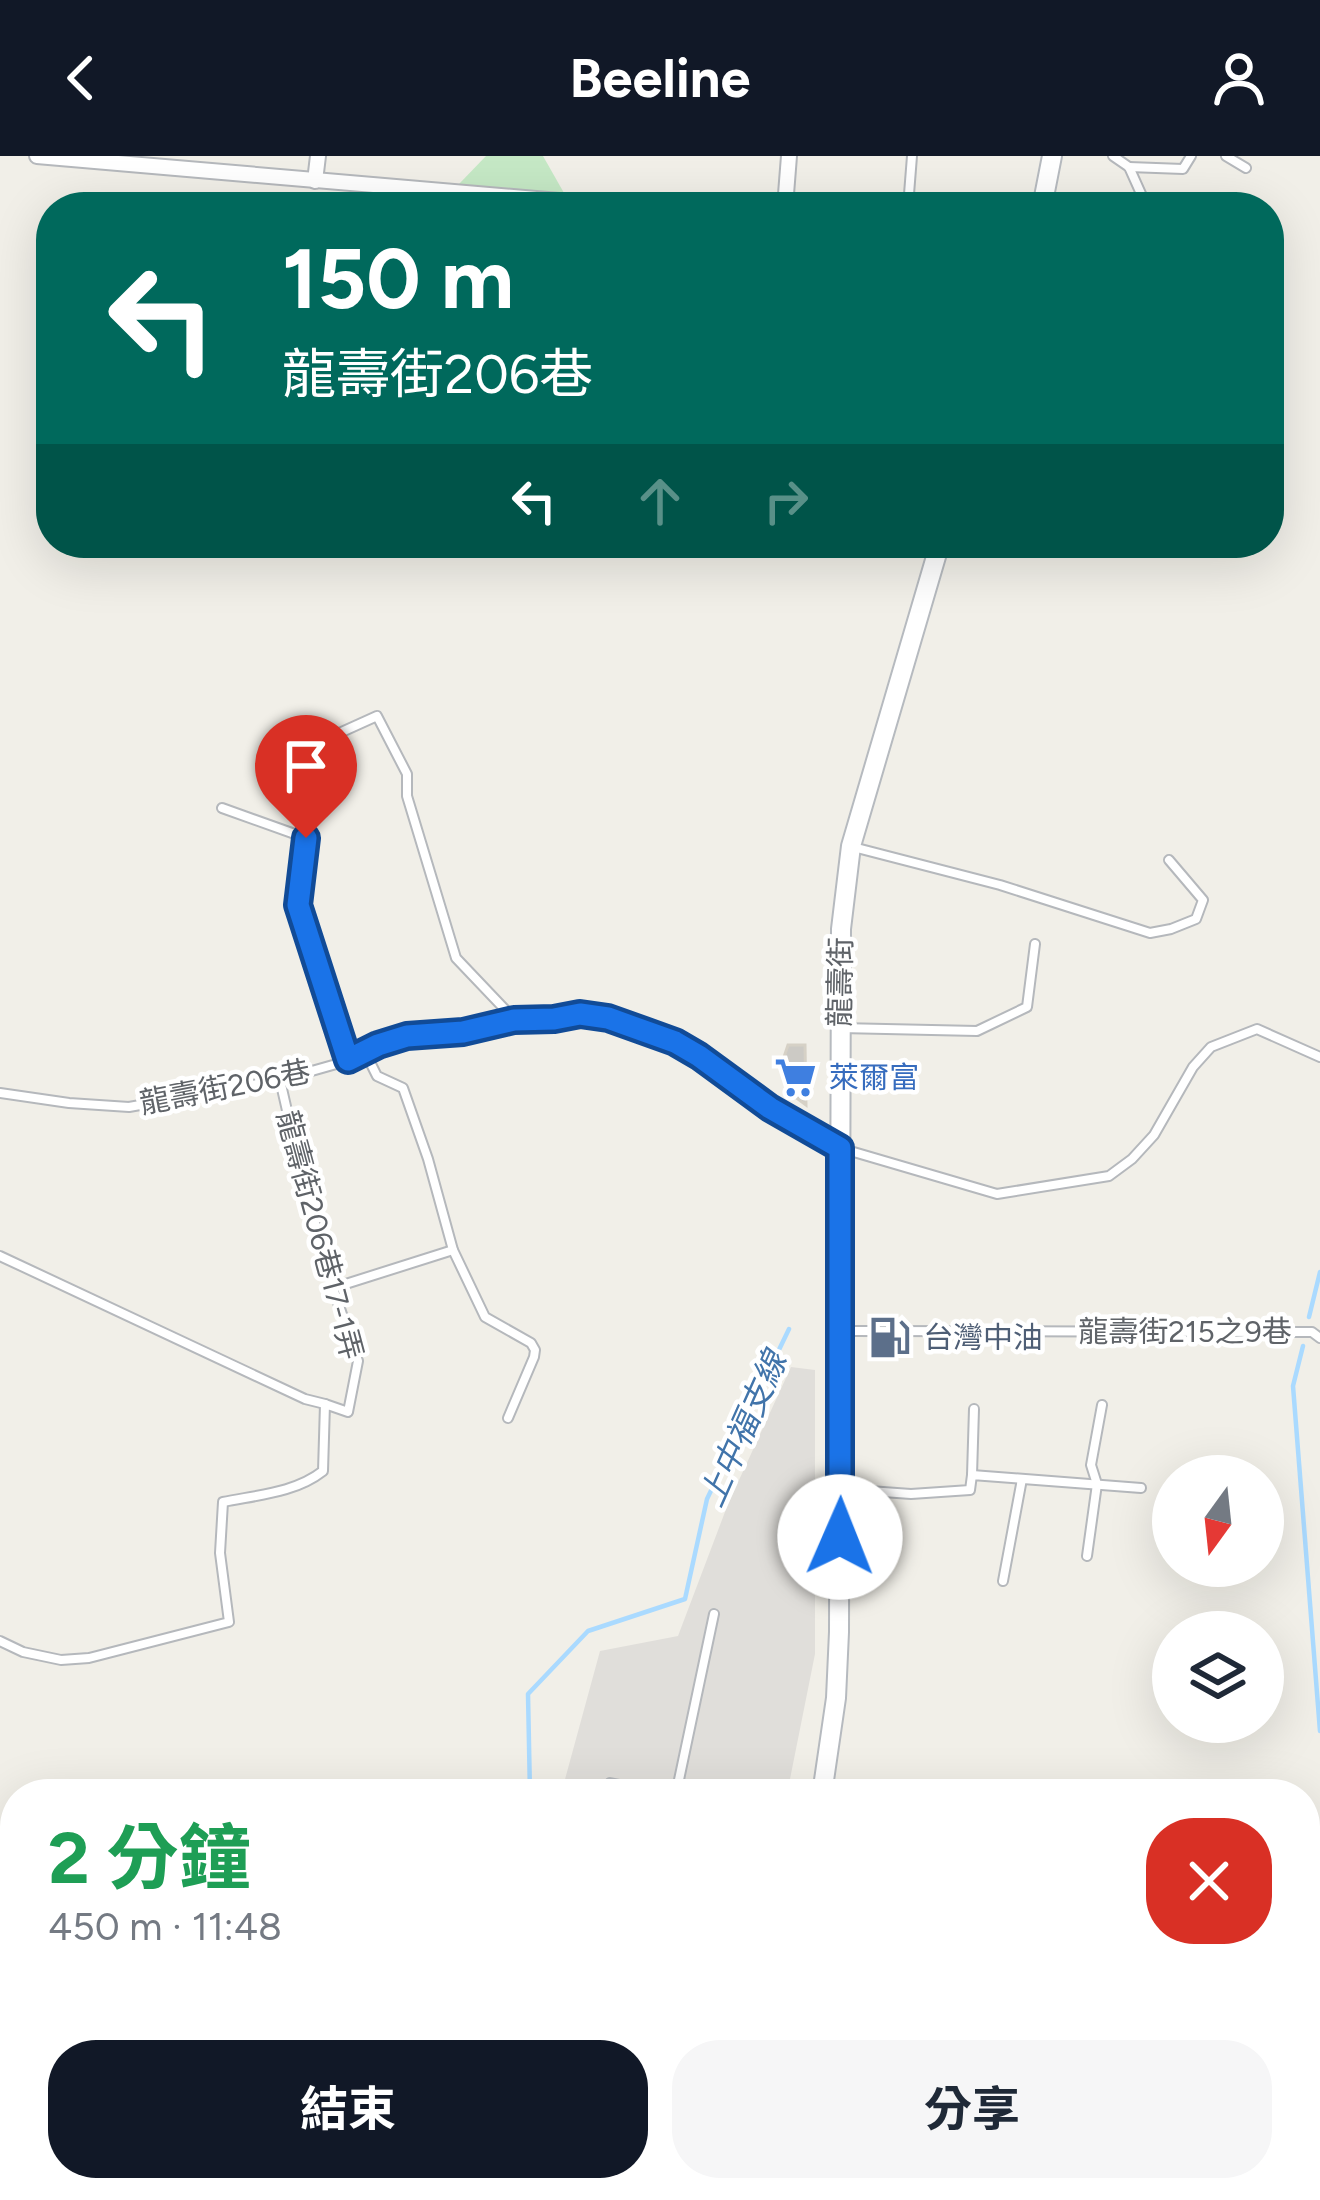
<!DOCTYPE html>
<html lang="zh-TW">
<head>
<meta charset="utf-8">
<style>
	:root { --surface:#fff; --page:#f6f6f7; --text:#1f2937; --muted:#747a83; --accent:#111827 }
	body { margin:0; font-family:Figtree,"Noto Sans TC",sans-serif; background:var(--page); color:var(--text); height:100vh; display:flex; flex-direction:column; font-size:45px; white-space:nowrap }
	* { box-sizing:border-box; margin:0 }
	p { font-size:39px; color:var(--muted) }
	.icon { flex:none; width:66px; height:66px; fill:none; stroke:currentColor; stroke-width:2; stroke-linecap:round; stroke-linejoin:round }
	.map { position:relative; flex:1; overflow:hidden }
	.drawer { position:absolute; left:0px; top:1623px; width:1320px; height:423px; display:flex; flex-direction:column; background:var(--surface); border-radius:48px 48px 0 0; box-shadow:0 12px 48px #0002 }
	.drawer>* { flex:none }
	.top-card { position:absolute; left:36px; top:36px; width:1248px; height:366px; border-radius:48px; box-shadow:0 12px 48px #0002; background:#00695c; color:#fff; overflow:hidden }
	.needle { width:78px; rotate:195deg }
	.fabs { position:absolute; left:1152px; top:1299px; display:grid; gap:24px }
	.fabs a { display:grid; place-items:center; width:132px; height:132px; border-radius:50%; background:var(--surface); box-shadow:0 12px 48px #0002; font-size:60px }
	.pin { position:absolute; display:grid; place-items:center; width:102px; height:102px; color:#fff; margin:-123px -51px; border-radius:50% 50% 50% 0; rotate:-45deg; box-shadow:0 0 12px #0007 }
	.pin .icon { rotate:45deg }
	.me { position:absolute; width:132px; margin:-66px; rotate:1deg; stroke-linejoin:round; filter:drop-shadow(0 0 9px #0008) }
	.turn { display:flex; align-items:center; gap:42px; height:252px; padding:0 48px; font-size:54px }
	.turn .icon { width:156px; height:156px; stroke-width:2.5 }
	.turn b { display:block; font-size:84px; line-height:102px }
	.lanes { display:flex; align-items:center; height:114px; padding:0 48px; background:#0003; justify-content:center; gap:60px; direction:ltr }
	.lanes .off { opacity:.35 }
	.round { display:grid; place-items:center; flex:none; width:126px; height:126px; border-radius:48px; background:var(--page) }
	.head { display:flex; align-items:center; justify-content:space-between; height:204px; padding:0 48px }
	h1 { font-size:72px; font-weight:700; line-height:90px; color:#1e9e55 }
	.action { display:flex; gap:24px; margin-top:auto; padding:24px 48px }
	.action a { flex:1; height:138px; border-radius:48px; background:var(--accent); color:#fff; font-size:48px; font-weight:700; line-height:138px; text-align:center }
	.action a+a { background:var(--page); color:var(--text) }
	header { display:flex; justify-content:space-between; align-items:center; height:156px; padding:0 48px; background:var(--accent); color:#fff; font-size:54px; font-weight:700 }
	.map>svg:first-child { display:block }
	.industrial { fill:#e0deda }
	.green { fill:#c5e8c5 }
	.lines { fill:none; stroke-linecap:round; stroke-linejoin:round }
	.stream { stroke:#aadaff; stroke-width:4.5 }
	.building { fill:#cccac5; stroke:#d6d1c6; stroke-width:3 }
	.lane-casing { stroke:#b5b8bc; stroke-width:12 }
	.street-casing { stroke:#b5b8bc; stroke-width:18 }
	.secondary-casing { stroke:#b6babf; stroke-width:22 }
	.lane { stroke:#fff; stroke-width:8 }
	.street { stroke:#fff; stroke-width:14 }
	.secondary { stroke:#fff; stroke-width:18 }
	.route-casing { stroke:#114b97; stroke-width:30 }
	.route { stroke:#1a73e8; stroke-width:21 }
	.labels { text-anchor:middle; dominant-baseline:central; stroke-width:9; stroke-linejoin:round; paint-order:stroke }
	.street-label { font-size:30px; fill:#5f6368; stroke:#fff }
	.shop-label { font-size:30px; fill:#366cbe; stroke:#fff; text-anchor:start }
	.service-label { font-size:30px; fill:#4e5e75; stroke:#fff; text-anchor:start }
	.water-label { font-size:33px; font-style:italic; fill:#4174aa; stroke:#fff }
</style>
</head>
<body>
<header><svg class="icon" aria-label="back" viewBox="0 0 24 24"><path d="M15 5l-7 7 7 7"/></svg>Beeline<svg class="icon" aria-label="person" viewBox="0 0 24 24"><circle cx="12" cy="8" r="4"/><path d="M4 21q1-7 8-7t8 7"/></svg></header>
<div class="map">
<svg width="1320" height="2044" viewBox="0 0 1320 2044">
	<rect width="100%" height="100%" fill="#f1efe8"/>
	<g class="industrial">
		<path d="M791,1211l24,3v284l-28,140h-226l39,-143 78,-15 50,-132z"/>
		<path d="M503,2031h203l-3,13h-200z"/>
		<path d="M751,2031h476v13h-478z"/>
	</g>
	<path class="green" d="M486,0h57l21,37 -105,-9z"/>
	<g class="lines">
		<g class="stream">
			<path d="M1309,1161l11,-45"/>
			<path d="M1303,1190l-10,40 27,345"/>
			<path d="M530,1638l-2,-100 60,-63 97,-32 22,-100 82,-170"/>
			<path d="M0,1886l15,-7"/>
		</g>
	</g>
	<g class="building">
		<path d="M788,889h17l1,60 -19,-14 -5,-28z"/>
		<path d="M164,2031h190l4,13h-220l-1,-6z"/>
	</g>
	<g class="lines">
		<defs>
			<g id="lane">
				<path d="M1113,0l16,11 18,40"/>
				<path d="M1226,0l20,12"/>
				<path d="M1129,11l54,2 8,-13"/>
				<path d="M908,51l4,-51"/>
				<path d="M306,582l29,-3 42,-19 30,58v22l49,162 59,62"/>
				<path d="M222,652l84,30 -9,67 51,156"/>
				<path d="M853,691l147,38 150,48 21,-4 25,-10 7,-19 -34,-40"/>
				<path d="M840,872l137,3 50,-24 8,-63"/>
				<path d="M365,896l12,24 26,12 25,71 25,91 32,67 46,26 4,7 -1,7 -26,61"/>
				<path d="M0,937l69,10 60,4 151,-27 74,-21 24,-15 30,-8 54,-4 53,-12 38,-1 28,-5 27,4 67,24 24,14 71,52 70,40 157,46 112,-18 23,-17 22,-24 39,-68 18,-20 46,-18 63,28"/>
				<path d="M0,1100l305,143 20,5"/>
				<path d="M333,1132l120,-38"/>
				<path d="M844,1175l468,1 8,6"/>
				<path d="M972,1319l2,-66"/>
				<path d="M841,1333l70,5 59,-4 2,-15 169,13"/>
				<path d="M1087,1400l10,-72 -6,-19 11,-60"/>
				<path d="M1003,1425l19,-102"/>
				<path d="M0,1485l23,11 38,8 28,-2 140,-36 -9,-69 3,-51c34,-7 72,-9 100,-31l2,-67 23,8 10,-51 -25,-73 -31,-112 -22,-96"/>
				<path d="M610,1627l53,11"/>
				<path d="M676,1638l38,-180"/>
				<path d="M0,1937l15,-3"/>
				<path d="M83,2031l3,13"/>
				<path d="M373,2031l2,13"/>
				<path d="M402,2031l2,13"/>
				<path d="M774,2031l4,3 99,10"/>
				<path d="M31,2044l44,-13"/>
			</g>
			<g id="street">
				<path d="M37,0l592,51"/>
				<path d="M315,25l3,-25"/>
				<path d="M785,51l4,-51"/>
			</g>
			<g id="secondary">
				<path d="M1042,51l10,-51"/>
				<path d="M822,1638l14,-96 3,-66 2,-703 10,-83 89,-303"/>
				<path d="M731,2044l3,-13"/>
			</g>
		</defs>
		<use href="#lane" class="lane-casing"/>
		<use href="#street" class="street-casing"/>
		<use href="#secondary" class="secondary-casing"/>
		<use href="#lane" class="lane"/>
		<use href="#street" class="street"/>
		<use href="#secondary" class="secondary"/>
	</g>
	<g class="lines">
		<defs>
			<path id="route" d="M306,682l-8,67 50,155 30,-15 29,-9 56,-4 51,-12 40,-1 26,-5 28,4 67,24 24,14 71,52 70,40v389"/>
		</defs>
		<use href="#route" class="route-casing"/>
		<use href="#route" class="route"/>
	</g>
	<defs>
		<symbol id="supermarket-bare" viewBox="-9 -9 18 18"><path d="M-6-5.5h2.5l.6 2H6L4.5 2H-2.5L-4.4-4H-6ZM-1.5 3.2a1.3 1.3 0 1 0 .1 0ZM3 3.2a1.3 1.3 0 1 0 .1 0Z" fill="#3f7fe0" stroke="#fff" stroke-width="2.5" paint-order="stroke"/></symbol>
		<symbol id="fuel-bare" viewBox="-9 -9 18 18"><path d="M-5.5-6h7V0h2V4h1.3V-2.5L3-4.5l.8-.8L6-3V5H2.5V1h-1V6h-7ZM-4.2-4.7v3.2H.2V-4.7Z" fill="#5c6f8a" stroke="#fff" stroke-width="2.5" paint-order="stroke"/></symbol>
	</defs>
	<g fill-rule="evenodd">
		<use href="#supermarket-bare" x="766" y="892" width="59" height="59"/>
		<use href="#fuel-bare" x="860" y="1152" width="59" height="59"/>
	</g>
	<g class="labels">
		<g class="street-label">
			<text transform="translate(840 826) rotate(-89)">龍壽街</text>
			<text transform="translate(225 931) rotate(-11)">龍壽街206巷</text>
			<text transform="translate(320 1079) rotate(75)">龍壽街206巷17-1弄</text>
			<text x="1185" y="1175">龍壽街215之9巷</text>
		</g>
		<g class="shop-label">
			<text x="829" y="921">萊爾富</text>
		</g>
		<g class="service-label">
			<text x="923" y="1181">台灣中油</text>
		</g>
		<g class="water-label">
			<text transform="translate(743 1273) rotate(-66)">上中福支線</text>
		</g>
	</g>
</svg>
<div class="fabs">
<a><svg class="needle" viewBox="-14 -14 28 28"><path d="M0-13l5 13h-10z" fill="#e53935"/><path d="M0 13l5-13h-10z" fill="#747a83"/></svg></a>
<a><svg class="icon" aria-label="layers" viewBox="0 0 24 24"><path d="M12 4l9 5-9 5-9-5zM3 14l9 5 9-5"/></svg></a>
</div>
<div class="pin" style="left:306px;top:682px;background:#d93025"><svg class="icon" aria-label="arrive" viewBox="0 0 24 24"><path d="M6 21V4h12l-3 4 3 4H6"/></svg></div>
<svg class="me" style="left:840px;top:1381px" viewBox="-20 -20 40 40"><circle r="19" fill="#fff"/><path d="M0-13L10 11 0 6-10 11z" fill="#1a73e8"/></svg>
<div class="top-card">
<div class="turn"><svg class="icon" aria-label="left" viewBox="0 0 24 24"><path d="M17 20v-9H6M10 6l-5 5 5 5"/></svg><div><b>150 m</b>龍壽街206巷</div></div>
<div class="lanes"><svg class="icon" aria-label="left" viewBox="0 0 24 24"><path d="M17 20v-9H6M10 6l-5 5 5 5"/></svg><svg class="icon off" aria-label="ahead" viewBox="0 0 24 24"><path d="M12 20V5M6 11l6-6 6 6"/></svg><svg class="icon off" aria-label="right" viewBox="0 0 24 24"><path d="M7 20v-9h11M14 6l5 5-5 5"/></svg></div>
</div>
<section class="drawer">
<div class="head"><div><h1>2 分鐘</h1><p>450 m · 11:48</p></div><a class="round" style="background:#d93025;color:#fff"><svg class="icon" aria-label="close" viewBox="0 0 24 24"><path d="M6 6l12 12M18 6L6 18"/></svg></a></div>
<div class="action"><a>結束</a><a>分享</a></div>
</section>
</div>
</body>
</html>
